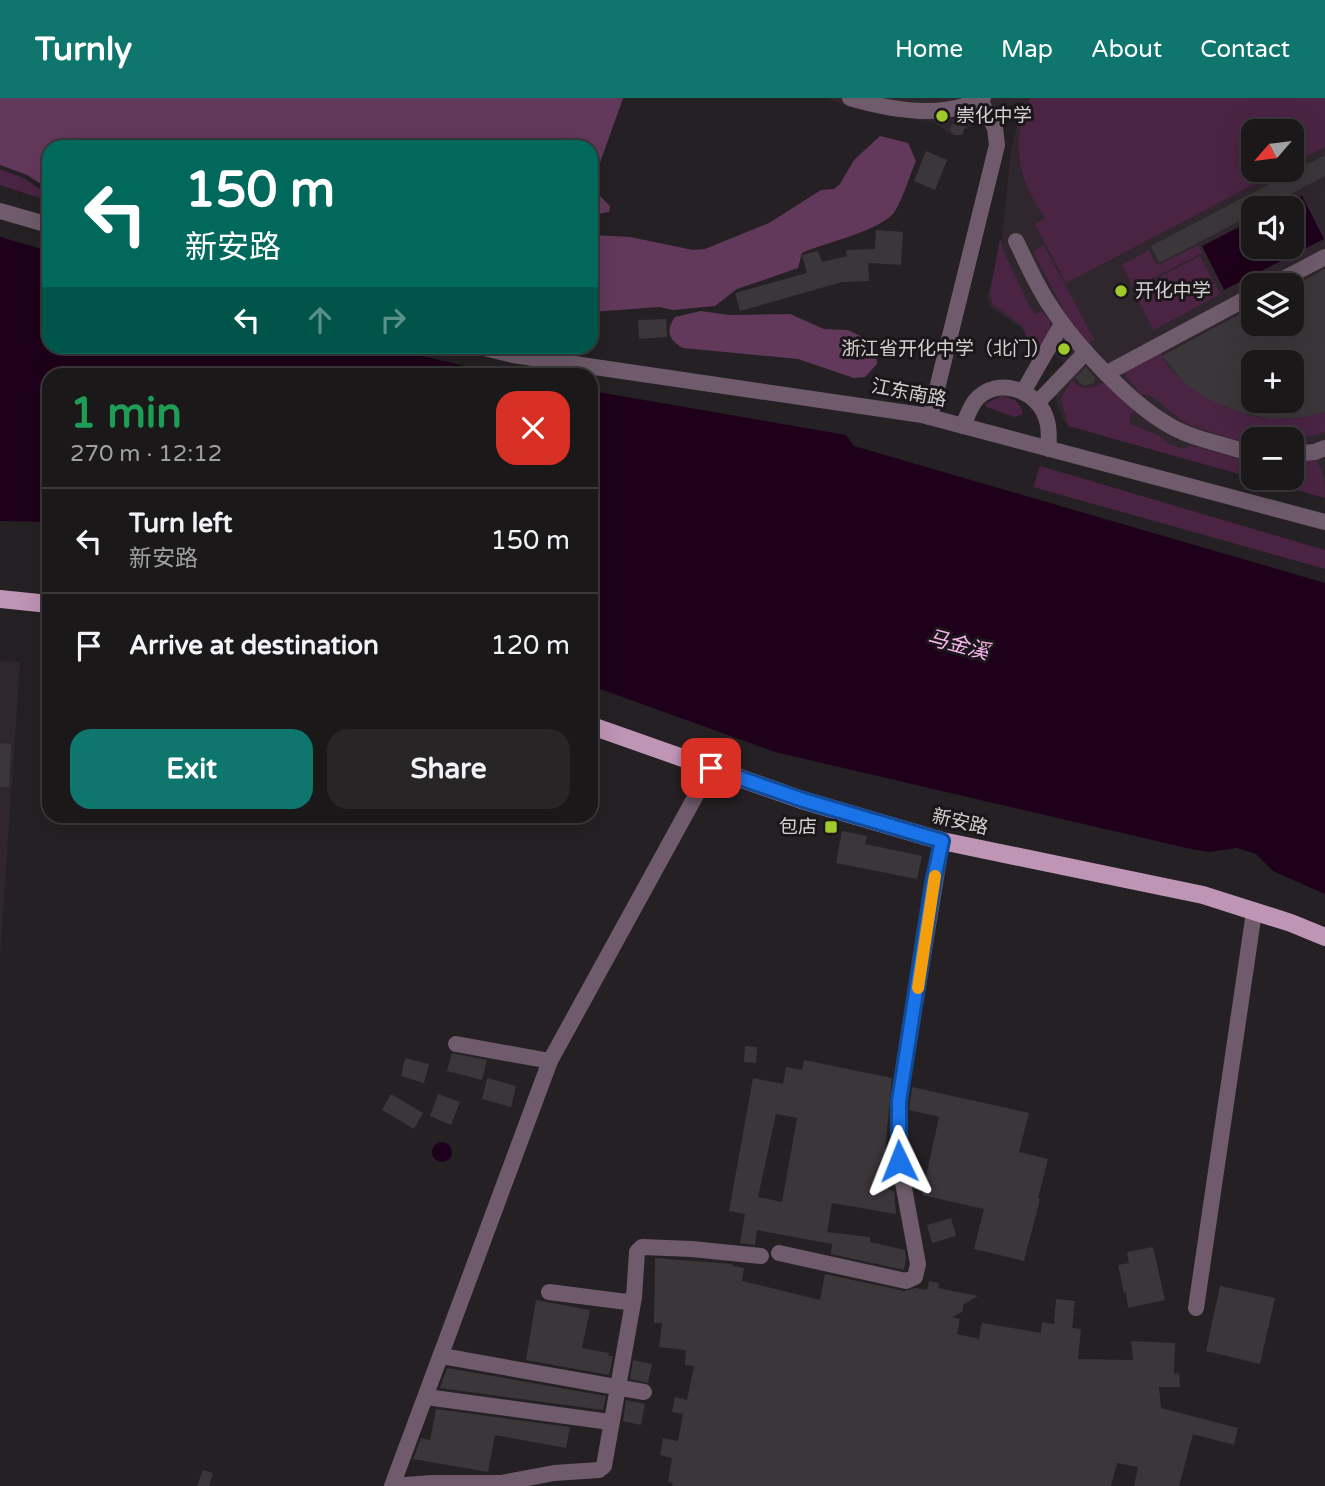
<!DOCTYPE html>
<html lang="en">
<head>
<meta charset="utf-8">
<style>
	:root { --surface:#1b181a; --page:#282527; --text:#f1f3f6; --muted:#a0a0a2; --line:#393739; --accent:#0f766e }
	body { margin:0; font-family:"Varela Round","Noto Sans SC",sans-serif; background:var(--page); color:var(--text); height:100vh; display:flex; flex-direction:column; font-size:26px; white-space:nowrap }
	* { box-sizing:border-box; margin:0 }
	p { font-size:23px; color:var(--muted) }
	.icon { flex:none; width:38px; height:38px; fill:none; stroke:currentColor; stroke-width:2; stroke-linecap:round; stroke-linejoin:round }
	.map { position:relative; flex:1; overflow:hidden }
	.side { position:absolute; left:42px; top:270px; width:556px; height:455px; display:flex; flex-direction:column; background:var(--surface); border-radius:21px; box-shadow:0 7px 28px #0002,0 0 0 2px var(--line) }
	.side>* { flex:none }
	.banner { position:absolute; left:42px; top:42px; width:556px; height:214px; border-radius:21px; box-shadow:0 7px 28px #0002,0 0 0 2px var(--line); background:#00695c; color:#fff; overflow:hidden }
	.needle { width:46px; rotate:242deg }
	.tools { position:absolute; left:1241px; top:21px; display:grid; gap:14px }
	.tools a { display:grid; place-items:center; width:63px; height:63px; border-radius:14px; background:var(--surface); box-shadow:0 7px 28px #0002,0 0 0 2px var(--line); font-size:35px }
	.pin { position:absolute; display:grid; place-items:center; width:60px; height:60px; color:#fff; margin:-30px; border-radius:14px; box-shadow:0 4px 10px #0006 }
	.me { position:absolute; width:77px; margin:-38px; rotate:358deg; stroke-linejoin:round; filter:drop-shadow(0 0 5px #0008) }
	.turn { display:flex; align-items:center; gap:24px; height:147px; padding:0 28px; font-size:32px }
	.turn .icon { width:91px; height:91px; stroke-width:2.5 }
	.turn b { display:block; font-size:49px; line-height:60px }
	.lanes { display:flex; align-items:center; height:66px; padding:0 28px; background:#0003; justify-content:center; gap:35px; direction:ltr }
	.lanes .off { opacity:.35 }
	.round { display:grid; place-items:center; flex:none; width:74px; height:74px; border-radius:21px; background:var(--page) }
	.summary { display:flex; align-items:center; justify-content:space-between; height:119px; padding:0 28px }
	h1 { font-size:42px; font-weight:700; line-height:52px; color:#1e9e55 }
	.button { display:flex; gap:14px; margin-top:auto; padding:14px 28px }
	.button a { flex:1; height:80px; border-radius:21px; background:var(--accent); color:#fff; font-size:28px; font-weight:700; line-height:80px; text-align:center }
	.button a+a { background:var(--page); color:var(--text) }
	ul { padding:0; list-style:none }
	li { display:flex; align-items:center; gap:21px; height:105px; padding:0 28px; border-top:2px solid var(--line) }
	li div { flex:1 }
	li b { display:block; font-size:26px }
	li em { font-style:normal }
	header { display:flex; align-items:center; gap:42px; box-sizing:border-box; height:98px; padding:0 35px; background:var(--accent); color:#fff }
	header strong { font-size:33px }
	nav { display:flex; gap:38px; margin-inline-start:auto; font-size:24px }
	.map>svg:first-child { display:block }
	.built { fill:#30272e; fill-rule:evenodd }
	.green { fill:#4b2444 }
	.forest { fill:#63395b }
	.water { fill:#1e001a }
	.building { fill:#3b363a; fill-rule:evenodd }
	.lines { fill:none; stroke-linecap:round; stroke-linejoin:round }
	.minor { stroke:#6f5b6b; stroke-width:16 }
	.major { stroke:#bf95b6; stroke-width:18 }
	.route-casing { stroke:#114b97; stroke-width:18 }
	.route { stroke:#1a73e8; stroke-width:12 }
	.slow { stroke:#f59e0b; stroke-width:12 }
	.poi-dot { fill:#a0c92c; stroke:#1a1619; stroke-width:2.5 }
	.labels { text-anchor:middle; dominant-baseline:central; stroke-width:6; stroke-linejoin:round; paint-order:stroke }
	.poi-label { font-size:19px; fill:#d3d0d2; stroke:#1a1619; text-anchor:start }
	.street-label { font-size:19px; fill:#d3d0d2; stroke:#1a1619 }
	.water-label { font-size:21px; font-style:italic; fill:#fdb6ee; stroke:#1a1619 }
</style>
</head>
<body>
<header>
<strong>Turnly</strong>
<nav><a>Home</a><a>Map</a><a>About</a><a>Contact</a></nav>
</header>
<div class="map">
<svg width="1325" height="1388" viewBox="0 0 1325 1388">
	<rect width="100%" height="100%" fill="#242023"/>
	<g class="built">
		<path d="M827,0h498v397l-33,-17v-39h-39v36l-189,-53 -9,-26 17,-27 -40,-34 -41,-27 -4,-11 14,-49 10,-98 12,-50 -24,10 -45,26 -21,-14 -79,-13zM1253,33h39v39h-39zM1253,110h39v39h-39zM1253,187h39v39h-39zM1253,264h39v39h-39z"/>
		<path d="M0,563l20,1 -20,295z"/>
	</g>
	<g class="green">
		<path d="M1030,0h295v49l-33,17v-33h-39v39h28l-215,113 -31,-59 10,-6c-27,-38 -35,-77 -15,-120z"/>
		<path d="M0,71l24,9 25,18v5l-49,-16z"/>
		<path d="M1000,140l4,15 27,56 4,5 7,-2c15,12 8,21 -1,33l-13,-4 -6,-15 -30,-22 -2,-11z"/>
		<path d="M1044,147l50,95 -5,3 -22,-27 -33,-62v-3z"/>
		<path d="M1198,147l4,8 -68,35 -12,-23 27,-15 6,13 4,2z"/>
		<path d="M1200,158l20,38 -66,36 -21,-39z"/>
		<path d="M1159,251c13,38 75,67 112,70 18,2 36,-3 54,-7v20l-27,7 -45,2 -21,-2 -47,-16 -32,-26 -12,-3 -16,-19 1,-5z"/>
		<path d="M1072,282c8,10 21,10 31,2l31,29 -4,5v8l30,12 8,8 16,5 6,-4 63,18v15l-185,-52 -7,-28z"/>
		<path d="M1001,298c11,1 20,6 22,18l-8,3 -29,-10 -1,-3z"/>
		<path d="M1314,361c11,11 11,23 11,39l-72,-20h39v-16z"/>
		<path d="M1040,368l285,84v19l-292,-82z"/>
	</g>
	<g class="forest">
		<path d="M0,0h623l-27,76 2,20 12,12 -1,6 -17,3v-68h-543v42l-22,-14 -27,-10z"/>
		<path d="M880,38l28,7 8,18c-7,16 -12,35 -21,50 -11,19 -72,32 -93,42l-4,15 -61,21 -22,17 -42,4 -14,-3 -67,5v-77l38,2 63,13 12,-1 64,-26 52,-33 13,-1 6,-5 14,-24z"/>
		<path d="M701,213l28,4 61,-1 34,15 24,1 27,13 2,21 -12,13 -11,1 -56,-19 -115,-11c-14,-8 -18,-17 -8,-31z"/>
	</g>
	<g class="water">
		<path d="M1302,98l22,43 -100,51 -22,-44 51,-26v27h39v-39h-15z"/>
		<path d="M0,139l49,14v95l335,1 115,27h-450v148l-49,-1z"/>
		<path d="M592,293l254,44 8,11 471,137v311l-52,-23 -17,-17 -19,-6 -28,4 -18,-3 -416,-97 -183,-66z"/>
		<circle cx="442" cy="1054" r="10"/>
	</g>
	<g class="building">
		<path d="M954,24l13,1 -5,12h-8l-4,-6z"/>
		<path d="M926,53l21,9 -12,30 -21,-9z"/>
		<path d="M1325,57v21l-61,32h-11v6l-94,49 -8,-17z"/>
		<path d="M876,132l27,2 -2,33 -33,-2 1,18 -27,1 -102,29 -5,-18 72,-20 -5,-18 16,-4 4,11 25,-6 -1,-6 29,-1z"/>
		<path d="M1325,171v143l-26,6 -29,1 -31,-7 -34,-14 -21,-15 -22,-27 91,-49v17h39v-37zM1253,264h39v39h-39z"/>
		<path d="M666,221l1,18 -28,2 -1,-19z"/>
		<path d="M1086,269l9,11 -2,5 -9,3 -9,-8z"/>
		<path d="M0,645l11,1 -2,43h-9z"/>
		<path d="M842,733l25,5 -2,8 57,12 -5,23 -81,-16z"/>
		<path d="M745,948l12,1 -1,16 -12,-1z"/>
		<path d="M452,955l35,7 -5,20 -35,-9z"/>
		<path d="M405,960l24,6 -5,19 -23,-7z"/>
		<path d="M804,962l88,18 -7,74 3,1 3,21 -3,15 6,2 2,23 -64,-11 -5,29 43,5v5l35,8 1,8 -2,12 -73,-16 1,-10 -75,-14 -2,15 -15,-2 5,-29 -16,-3 24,-133 30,6 3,-17 16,3zM776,1016l21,4 -15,84 -24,-5z"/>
		<path d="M487,980l29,8 -5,21 -29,-8z"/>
		<path d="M912,989l117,26 -10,39 29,7 -10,39 2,1 -16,62 -50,-12 10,-40 -62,-14 17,-78 -30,-7z"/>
		<path d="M391,996l32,19 -9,16 -32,-19z"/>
		<path d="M438,996l22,8 -9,23 -21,-9z"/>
		<path d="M951,1120l5,18 -24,7 -5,-18z"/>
		<path d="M1153,1149l12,53 -37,8 -2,-16 -2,1 -6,-28 11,-2 -2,-11z"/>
		<path d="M655,1160l78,6 -1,2 12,2 -2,13 78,19 5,-26 79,17 12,-3 11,2 2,-9 10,2 -1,5 40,8 -14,8 -2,8 -10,5 8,2 -3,15 22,5 3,-16 59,10 1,-11 12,2 2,-25 19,2 -3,27 9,1 -3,30 55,1 -2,-19 44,2 -1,31 5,-1 1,14h-21l2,21 77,20 -4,17 -41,-11 -14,52h-45l4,-19 -21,-4 -6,23h-439l1,-3 -5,-1 4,-24 -12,-3 3,-17 15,3 5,-27 -11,-2 3,-15 12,3 7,-34 -9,-1 1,-15 -27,-3 3,-24h-8z"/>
		<path d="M1220,1188l55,12 -15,66 -54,-13z"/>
		<path d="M536,1202l54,10 -8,38 27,5 -1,3h5l-4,19 -83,-15z"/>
		<path d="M633,1262l19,4 -4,19 -18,-4z"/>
		<path d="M447,1270l159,28 -3,14 -163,-22z"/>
		<path d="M626,1302l19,4 -4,21 -18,-4z"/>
		<path d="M436,1311l134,18 -4,21 -71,-13 -7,37 -75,-13 8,-21 9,2z"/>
		<path d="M203,1372l10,3 -4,13h-12z"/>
	</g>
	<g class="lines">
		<g class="minor">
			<path d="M850,0c41,12 93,22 133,0"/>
			<path d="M0,113l49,14"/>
			<path d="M1016,143c11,22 21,46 35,66 24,37 78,95 116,117 22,14 52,19 76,27l10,1"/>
			<path d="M1272,187l53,-28"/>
			<path d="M476,248l37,9 409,60 403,107"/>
			<path d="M1107,275l146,-78"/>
			<path d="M1023,294l39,-68"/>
			<path d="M1038,304l48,-50"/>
			<path d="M930,319l67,-272 -2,-17 -15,-28"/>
			<path d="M963,328c3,-8 7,-18 12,-25 22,-27 65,-10 72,20 3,9 1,19 2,28"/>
			<path d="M1292,356l23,-2 10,-4"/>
			<path d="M456,946l94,17"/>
			<path d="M779,1155l127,28 9,-4 3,-13 -19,-103v-60l43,-260"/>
			<path d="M549,1194l78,10 7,-5 3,-45 5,-5 50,2 69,7"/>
			<path d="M634,1199l-30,169 -5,4 -45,3 -53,10h-69l-40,3 158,-425 161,-293"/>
			<path d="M1196,1210l58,-396"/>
			<path d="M442,1258l202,36"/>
			<path d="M426,1299l184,25"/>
		</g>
		<g class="major">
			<path d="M0,501l49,5"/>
			<path d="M592,628l210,74 140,41 261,54 88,28 34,14"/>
		</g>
	</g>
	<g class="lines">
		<defs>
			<path id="route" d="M711,670l92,32 139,41 -9,42 -34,218v60"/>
		</defs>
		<use href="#route" class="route-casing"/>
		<use href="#route" class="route"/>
		<path class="slow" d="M918,890l17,-112"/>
	</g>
	<g class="poi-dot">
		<circle cx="942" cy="18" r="7"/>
		<circle cx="1121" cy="193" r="7"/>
		<circle cx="1064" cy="251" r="7"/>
		<rect x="824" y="722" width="14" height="14" rx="3.5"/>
	</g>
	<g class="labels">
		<g class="poi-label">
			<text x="956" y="18">崇化中学</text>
			<text x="1135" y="193">开化中学</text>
			<text x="1050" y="251" text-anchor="end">浙江省开化中学（北门）</text>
			<text x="817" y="729" text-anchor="end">包店</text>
		</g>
		<g class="street-label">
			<text transform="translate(909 295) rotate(11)">江东南路</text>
			<text transform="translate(960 724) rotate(13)">新安路</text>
		</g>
		<g class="water-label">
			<text transform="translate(958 547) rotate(15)">马金溪</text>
		</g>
	</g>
</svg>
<div class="tools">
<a><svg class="needle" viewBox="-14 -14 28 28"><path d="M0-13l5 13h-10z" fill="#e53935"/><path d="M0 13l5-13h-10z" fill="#a0a0a2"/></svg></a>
<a><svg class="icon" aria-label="sound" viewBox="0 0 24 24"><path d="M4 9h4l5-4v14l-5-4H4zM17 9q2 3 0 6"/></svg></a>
<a><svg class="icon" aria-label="layers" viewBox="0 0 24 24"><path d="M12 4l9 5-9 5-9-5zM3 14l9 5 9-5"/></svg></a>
<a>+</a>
<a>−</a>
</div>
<div class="pin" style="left:711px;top:670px;background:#d93025"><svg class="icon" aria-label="arrive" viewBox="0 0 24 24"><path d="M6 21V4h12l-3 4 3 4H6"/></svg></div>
<svg class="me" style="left:899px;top:1063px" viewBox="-20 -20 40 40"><path d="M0-17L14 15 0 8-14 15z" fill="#1a73e8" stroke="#fff" stroke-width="4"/></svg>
<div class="banner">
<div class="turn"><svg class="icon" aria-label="left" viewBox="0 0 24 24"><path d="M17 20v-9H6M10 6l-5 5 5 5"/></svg><div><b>150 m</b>新安路</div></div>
<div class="lanes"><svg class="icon" aria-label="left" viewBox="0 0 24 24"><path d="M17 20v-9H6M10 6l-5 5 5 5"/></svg><svg class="icon off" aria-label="ahead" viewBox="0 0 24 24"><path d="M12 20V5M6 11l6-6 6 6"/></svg><svg class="icon off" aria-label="right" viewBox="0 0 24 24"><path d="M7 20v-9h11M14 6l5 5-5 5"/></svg></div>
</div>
<section class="side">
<div class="summary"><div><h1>1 min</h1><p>270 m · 12:12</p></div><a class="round" style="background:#d93025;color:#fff"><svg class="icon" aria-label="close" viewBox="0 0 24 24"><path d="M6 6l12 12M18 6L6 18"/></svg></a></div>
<ul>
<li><svg class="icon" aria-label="left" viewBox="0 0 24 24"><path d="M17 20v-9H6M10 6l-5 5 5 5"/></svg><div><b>Turn left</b><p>新安路</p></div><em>150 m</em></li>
<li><svg class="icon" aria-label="arrive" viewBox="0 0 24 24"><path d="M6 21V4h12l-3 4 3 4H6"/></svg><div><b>Arrive at destination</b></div><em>120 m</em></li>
</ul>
<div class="button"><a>Exit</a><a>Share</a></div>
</section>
</div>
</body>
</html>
